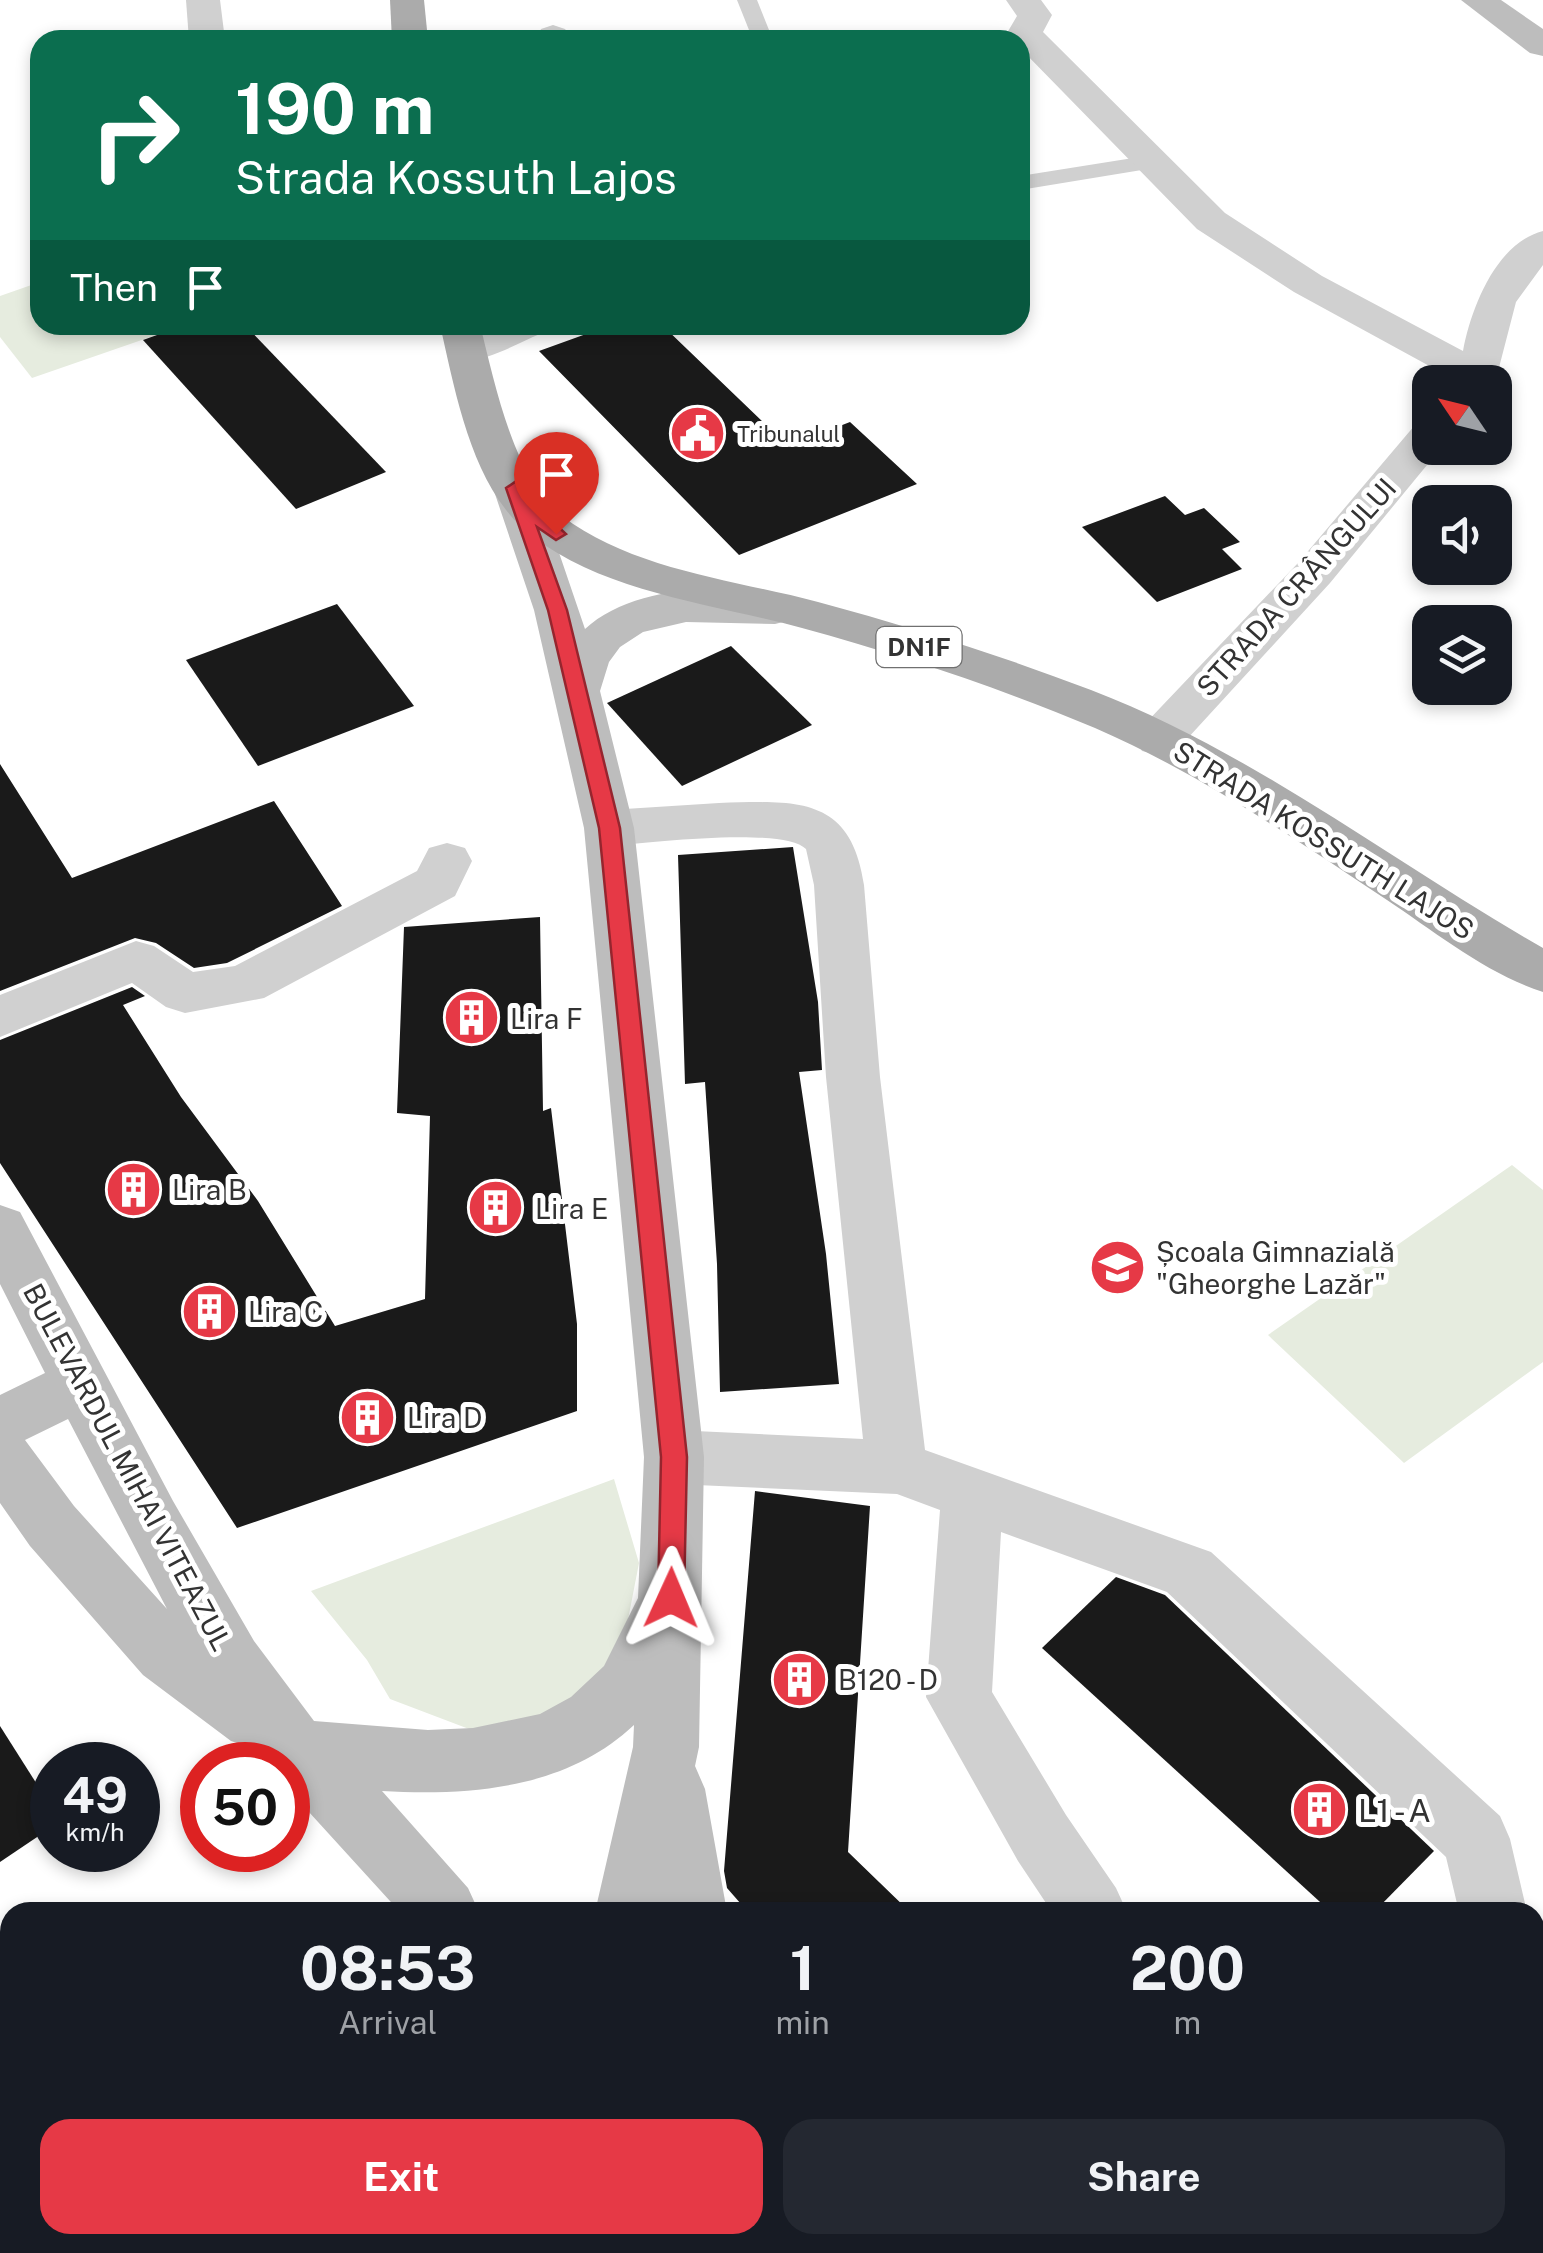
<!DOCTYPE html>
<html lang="en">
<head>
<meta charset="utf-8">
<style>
	:root { --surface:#171b24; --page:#242831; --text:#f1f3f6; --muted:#9ea1a6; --accent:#e63946 }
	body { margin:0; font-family:"Public Sans",sans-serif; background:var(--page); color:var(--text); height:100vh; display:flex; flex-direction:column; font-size:38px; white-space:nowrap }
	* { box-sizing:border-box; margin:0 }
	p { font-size:32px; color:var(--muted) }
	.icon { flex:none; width:55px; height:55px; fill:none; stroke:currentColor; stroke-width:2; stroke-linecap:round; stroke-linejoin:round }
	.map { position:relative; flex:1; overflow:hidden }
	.sheet { position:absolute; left:0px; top:1902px; width:1545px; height:352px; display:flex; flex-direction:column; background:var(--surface); border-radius:30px 30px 0 0; box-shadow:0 5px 15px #0003 }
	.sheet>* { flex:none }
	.top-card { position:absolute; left:30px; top:30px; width:1000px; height:305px; border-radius:30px; box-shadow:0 5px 15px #0003; background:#0b6e4f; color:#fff; overflow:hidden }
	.needle { width:65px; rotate:305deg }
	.fabs { position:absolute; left:1412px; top:365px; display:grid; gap:20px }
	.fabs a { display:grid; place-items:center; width:100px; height:100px; border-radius:20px; background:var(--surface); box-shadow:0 5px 15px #0003; font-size:50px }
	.speed { position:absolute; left:30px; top:1742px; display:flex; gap:20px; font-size:50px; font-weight:700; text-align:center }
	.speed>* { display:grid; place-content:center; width:130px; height:130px; border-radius:50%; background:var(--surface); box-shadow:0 5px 15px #0003; line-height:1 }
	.speed small { font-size:25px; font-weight:400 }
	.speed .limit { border:15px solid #d22; background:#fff; color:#111 }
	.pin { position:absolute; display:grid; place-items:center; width:85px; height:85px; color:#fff; margin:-102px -42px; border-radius:50% 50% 50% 0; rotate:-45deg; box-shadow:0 0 10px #0007 }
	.pin .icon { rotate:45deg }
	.me { position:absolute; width:110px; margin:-55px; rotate:1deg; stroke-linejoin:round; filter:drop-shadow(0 0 8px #0008) }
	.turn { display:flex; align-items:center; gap:35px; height:210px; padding:0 40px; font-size:45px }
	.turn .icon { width:130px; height:130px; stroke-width:2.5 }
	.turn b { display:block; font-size:70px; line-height:85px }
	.then { display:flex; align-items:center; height:95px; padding:0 40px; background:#0003; gap:20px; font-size:38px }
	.eta { display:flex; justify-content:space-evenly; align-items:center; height:170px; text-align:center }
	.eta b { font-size:60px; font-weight:700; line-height:70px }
	.primary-button { display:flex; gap:20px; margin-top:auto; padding:20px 40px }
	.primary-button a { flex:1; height:115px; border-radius:30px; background:var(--accent); color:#fff; font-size:40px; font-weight:700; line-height:115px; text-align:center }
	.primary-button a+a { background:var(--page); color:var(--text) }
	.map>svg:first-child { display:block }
	.green { fill:#e6ecdf }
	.building { fill:#1a1a1a }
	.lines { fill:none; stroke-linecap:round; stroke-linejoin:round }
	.lane { fill:#d0d0d0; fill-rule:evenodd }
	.street { fill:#d0d0d0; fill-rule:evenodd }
	.secondary { fill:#bdbdbd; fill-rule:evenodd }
	.primary { fill:#ababab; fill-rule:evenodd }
	.route { fill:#e63946; stroke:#96252e; stroke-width:2.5 }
	.labels { text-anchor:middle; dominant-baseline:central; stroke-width:10; stroke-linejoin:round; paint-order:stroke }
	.far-poi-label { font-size:22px; fill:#333; stroke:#fff; text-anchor:start }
	.shield { fill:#fff; stroke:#707070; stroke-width:2.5 }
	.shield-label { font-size:25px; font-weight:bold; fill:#333 }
	.street-label { font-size:28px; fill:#333; stroke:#fff }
	.poi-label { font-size:28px; fill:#333; stroke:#fff; text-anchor:start }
	.near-poi-label { font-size:32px; fill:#333; stroke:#fff; text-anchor:start }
</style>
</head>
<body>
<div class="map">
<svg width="1543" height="2253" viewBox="0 0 1543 2253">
	<rect width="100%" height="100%" fill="#fff"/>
	<g class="green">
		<path d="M40,282v43h145l-153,53 -32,-41v-41z"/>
		<path d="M1512,1165l31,25v172l-139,101 -136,-128z"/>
		<path d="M614,1479l25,84 -18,93 -74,63 -49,21 -108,-41 -23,-39 -56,-69z"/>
	</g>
	<g class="building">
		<path d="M185,325h60l141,147 -90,37 -153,-169z"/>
		<path d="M611,325h51l126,121 62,-24 67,62 -178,71 -200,-204z"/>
		<path d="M1165,496l20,19 19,-7 36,34 -18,7 20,20 -85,33 -75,-75z"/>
		<path d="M337,604l77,102 -156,60 -72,-106z"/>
		<path d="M731,646l81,79 -130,61 -75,-83z"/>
		<path d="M0,764l72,114 202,-77 68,105 -115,57 -33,5 -38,-25 -21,-5 -135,53z"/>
		<path d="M793,847l25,155 4,68 -23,2 27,182 13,130 -119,8 -3,-128 -12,-182 -20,2 -7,-229z"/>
		<path d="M540,917l3,194 8,-3 26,216v87l-340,117 -237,-365v-123l132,-53 13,9 -22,9 58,92 77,104 77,125 90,-27 5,-183 -33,-3 7,-186z"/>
		<path d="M755,1491l115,15 -22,346 62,60h-162l-21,-24 -3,-17z"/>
		<path d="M1116,1577l49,18 269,256 -60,61h-43l-289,-264z"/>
		<path d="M0,1726l52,82v19l-52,35z"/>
	</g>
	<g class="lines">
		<g class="lane">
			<path d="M737,0h20l16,40h-20z"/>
			<path d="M1152,155l11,7 -3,5 -140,23v-14z"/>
		</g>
		<g class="street">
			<path d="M186,0h34l5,40h-36z"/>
			<path d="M1006,0h35l11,15 -9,17 182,181 97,63 141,75c8,-43 33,-108 80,-120v34l-27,37 -21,81 -41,-1 1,-2 -161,-88 -97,-63 -177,-181v-8h-8l-5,-7 10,-17z"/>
			<path d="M553,25l12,4 8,11h-36l4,-11z"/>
			<path d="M491,325h55l-6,9c-27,11 -59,32 -88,25l-6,-9 6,-9z"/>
			<path d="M1430,421v27h11l-111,135 -154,168 -17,4 -17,-4 -7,-12 7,-12 156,-164 117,-138z"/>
			<path d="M719,803c76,-2 132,-8 145,82l16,192 45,373 286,102 289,264 10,23 17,73h-68l-13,-55 -279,-265 -166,-60 -9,160 74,123 50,73 11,24h-75l-34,-51 -92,-164 14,-187 -43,-16 -223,-10 -22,-8 -8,-19 8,-19 22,-8 189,9 -37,-362 -12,-192 -8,-36c-23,-23 -160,-6 -197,-3l-18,-6 -7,-12 7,-12 18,-6z"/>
			<path d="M447,843l18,5 7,13 -17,35 -191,102 -79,15 -19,-6 -34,-24 -132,54v-42l136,-54 18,5 39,26 42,-6 182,-95 12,-23z"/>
			<path d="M1535,2055l8,3v104l-8,-4z"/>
			<path d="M0,2182l10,4v59h33l-4,8h-39z"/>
		</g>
		<g class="secondary">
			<path d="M1461,0h40l42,29v27l-13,-3z"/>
			<path d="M515,474l15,4 7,10 48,141c48,-45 145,-47 206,-31l7,11 -7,11 -16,4 -89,-2 -43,10 -23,15 -11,15 -9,29 34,137 70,629 -5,290 -4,19 10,23 22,123h-132l38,-165 1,-22c-68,64 -164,71 -252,66l86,97 11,24h-79l-112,-123v-24h-21l-12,-16 -24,-8 -88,-66 -113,-129 -30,-43v-108l45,-22 -45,-89v-79l20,7 153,289 81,140 60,80 114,9 45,-2 67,-14 31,-17 33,-31 34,-68 6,-141 -60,-629 -50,-218 -41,-122 7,-10zM68,1419l99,190 -93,-103 -49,-66z"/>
			<path d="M671,2245h78l4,8h-78z"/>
			<path d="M770,2245h76l4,8h-76z"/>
		</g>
		<g class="primary">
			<path d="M390,0h34l4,40h-36z"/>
			<path d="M440,325h40c15,58 33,153 82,191 71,54 173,64 256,86 93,25 184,54 273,88 164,63 301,172 452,258v44c-56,-18 -108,-60 -156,-92 -94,-62 -188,-127 -292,-172 -95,-40 -194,-73 -293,-100 -88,-24 -196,-35 -270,-92 -60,-46 -76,-142 -92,-211z"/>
		</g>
	</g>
	<path class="route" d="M515,482l6,2 14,21 31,29 -10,6 -19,-13 30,83 53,218 67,629 -3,141 -4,9 -9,3 -9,-3 -4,-9 3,-141 -62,-629 -51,-218 -42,-122z"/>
	<defs>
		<symbol id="civic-disc" viewBox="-11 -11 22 22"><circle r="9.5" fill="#e63946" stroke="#fff"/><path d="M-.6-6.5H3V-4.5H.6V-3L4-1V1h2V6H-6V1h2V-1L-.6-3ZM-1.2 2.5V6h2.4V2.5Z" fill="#fff"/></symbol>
		<symbol id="building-disc" viewBox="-11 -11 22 22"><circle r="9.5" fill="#e63946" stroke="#fff"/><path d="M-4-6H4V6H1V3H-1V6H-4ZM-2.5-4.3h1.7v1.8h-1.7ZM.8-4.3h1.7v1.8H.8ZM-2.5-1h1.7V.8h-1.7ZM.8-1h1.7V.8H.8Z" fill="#fff"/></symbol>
		<symbol id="school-disc" viewBox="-11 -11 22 22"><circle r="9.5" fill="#e63946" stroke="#fff"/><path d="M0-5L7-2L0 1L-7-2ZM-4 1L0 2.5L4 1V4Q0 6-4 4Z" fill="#fff"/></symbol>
	</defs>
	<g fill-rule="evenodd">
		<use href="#civic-disc" x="666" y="402" width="63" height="63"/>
		<use href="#building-disc" x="440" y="986" width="63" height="63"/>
		<use href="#building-disc" x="102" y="1158" width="63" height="63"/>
		<use href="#building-disc" x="464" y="1176" width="63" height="63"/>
		<use href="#school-disc" x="1086" y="1236" width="63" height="63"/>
		<use href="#building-disc" x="178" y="1280" width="63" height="63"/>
		<use href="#building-disc" x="336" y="1386" width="63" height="63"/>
		<use href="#building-disc" x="768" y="1648" width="63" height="63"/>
		<use href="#building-disc" x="1288" y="1778" width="63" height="63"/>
	</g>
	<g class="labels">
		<g class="far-poi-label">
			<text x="737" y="434">Tribunalul</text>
		</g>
		<rect class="shield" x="876.5" y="627" width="85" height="40" rx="8"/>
		<g class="shield-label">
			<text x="919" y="647">DN1F</text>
		</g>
		<g class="street-label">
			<text transform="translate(1296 587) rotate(-48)">STRADA CRÂNGULUI</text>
			<text transform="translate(1324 840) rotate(32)">STRADA KOSSUTH LAJOS</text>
			<text transform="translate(128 1467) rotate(62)">BULEVARDUL MIHAI VITEAZUL</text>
		</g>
		<g class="poi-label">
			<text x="510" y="1018">Lira F</text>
			<text x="172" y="1189">Lira B</text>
			<text x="535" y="1208">Lira E</text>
			<text x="1156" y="1251">Școala Gimnazială<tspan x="1156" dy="32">"Gheorghe Lazăr"</tspan></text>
			<text x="248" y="1311">Lira C</text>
			<text x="407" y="1417">Lira D</text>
			<text x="838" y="1679">B120 - D</text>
		</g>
		<g class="near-poi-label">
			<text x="1358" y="1810">L1 - A</text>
		</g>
	</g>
</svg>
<div class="fabs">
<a><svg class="needle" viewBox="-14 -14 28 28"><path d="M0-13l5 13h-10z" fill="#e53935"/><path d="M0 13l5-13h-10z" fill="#9ea1a6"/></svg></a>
<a><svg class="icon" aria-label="sound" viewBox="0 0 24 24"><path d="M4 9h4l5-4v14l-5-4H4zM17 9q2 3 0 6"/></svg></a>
<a><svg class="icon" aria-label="layers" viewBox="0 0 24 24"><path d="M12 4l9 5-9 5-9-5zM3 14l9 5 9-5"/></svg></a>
</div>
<div class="speed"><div>49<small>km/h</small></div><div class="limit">50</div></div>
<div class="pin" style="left:556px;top:534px;background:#d93025"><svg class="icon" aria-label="arrive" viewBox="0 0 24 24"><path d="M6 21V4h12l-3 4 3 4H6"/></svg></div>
<svg class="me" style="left:671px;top:1598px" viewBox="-20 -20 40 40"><path d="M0-17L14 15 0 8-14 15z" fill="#e63946" stroke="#fff" stroke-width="4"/></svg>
<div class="top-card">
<div class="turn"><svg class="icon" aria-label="right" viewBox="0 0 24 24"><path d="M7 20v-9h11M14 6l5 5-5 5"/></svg><div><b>190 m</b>Strada Kossuth Lajos</div></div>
<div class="then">Then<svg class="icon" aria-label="arrive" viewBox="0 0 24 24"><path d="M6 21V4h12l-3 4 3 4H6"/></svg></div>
</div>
<section class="sheet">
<div class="eta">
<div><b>08:53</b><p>Arrival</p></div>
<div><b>1</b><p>min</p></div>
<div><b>200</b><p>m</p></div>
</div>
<div class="primary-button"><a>Exit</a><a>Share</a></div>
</section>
</div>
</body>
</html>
